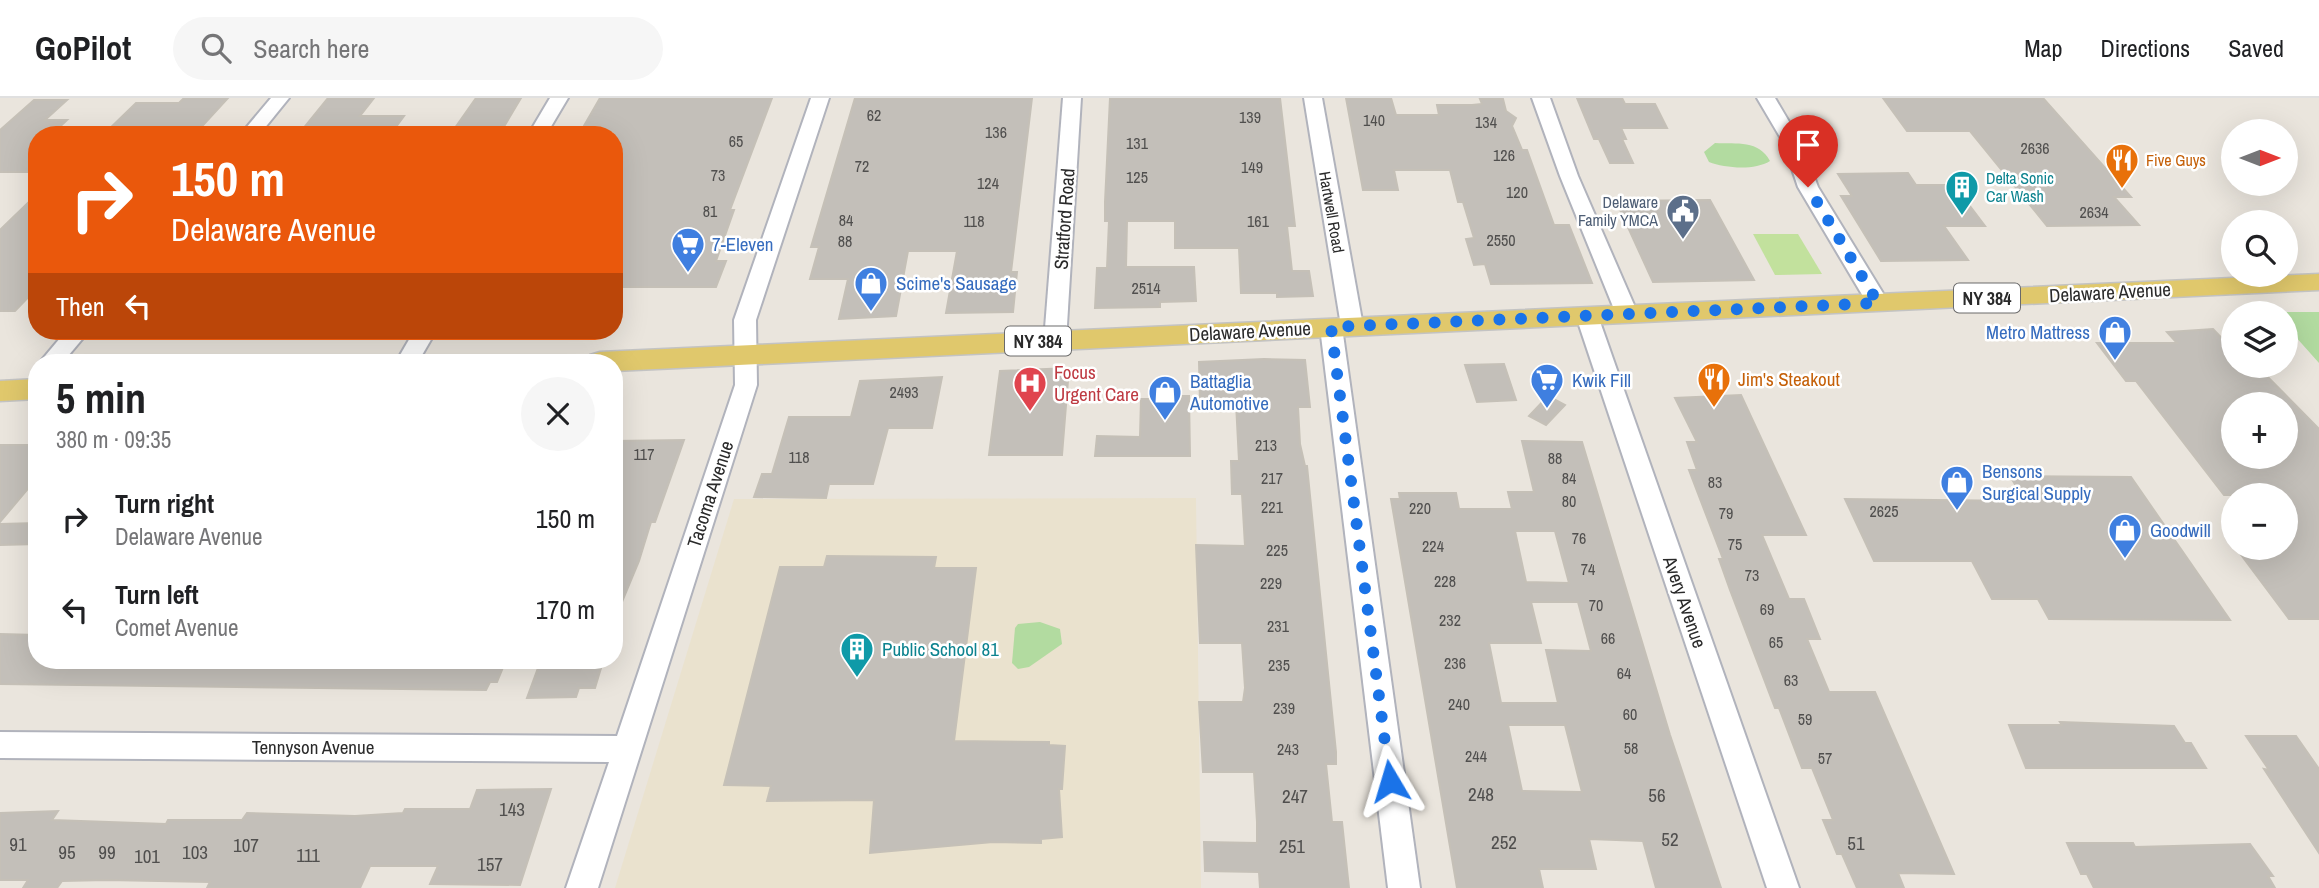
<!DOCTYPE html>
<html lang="en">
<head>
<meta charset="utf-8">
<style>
	:root { --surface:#fff; --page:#f6f6f6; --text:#202124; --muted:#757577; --line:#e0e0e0 }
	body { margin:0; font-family:"Archivo Narrow",sans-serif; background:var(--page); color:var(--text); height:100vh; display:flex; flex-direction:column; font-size:26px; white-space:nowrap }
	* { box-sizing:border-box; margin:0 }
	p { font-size:23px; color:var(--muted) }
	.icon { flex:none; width:38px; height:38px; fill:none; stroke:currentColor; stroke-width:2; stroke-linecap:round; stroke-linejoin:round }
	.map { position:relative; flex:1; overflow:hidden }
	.side { position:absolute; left:28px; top:256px; width:595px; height:315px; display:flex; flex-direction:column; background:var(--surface); border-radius:28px; box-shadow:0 7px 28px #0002 }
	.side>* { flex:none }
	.guide { position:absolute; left:28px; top:28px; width:595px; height:214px; border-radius:28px; box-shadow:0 7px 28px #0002; background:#ea580c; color:#fff; overflow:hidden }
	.needle { width:46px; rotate:90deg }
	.controls { position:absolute; left:2221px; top:21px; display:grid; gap:14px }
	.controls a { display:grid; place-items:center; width:77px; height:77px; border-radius:50%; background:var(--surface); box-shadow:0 7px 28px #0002; font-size:35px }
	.pin { position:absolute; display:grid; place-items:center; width:60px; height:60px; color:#fff; margin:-72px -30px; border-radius:50% 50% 50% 0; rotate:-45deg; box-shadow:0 0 7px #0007 }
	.pin .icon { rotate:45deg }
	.me { position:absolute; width:77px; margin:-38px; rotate:353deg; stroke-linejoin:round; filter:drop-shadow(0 0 5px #0008) }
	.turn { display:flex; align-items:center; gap:24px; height:147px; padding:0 28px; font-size:32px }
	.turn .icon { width:91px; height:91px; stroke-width:2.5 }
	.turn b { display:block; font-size:49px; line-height:60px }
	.then { display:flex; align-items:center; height:66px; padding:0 28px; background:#0003; gap:14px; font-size:26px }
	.round { display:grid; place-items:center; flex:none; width:74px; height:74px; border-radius:37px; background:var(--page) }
	.headline { display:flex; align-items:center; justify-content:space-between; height:119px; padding:0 28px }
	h1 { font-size:42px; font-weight:700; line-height:52px }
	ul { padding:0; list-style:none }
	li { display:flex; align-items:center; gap:21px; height:91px; padding:0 28px }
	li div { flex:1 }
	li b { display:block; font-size:26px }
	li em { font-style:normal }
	header { display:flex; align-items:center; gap:42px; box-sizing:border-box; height:98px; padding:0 35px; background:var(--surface); border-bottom:2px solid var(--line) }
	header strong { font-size:33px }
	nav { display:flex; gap:38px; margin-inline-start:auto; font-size:24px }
	.search { width:490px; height:63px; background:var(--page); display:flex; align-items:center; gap:18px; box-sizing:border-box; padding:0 24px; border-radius:38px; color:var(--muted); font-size:26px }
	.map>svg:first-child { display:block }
	.education { fill:#eae2ce }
	.green { fill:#b2dba0 }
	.pitch { fill:#c2e19d }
	.building { fill:#c3bfb9; stroke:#c5c0b7; stroke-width:2; fill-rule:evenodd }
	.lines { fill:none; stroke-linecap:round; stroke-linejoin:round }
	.minor-casing { stroke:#b1b3bc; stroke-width:4 }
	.major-casing { stroke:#c3c3c3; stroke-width:3 }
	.minor { fill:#fff; fill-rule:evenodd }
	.major { fill:#e0c86c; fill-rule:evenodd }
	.route { stroke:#1a73e8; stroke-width:12; stroke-dasharray:0 21.6 }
	.labels { text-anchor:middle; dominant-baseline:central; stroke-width:5; stroke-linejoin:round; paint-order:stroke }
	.number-label { font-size:16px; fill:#504f4e }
	.far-food-label { font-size:16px; fill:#c56008; stroke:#fff; text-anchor:start }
	.far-culture-label { font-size:16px; fill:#0d838f; stroke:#fff; text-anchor:start }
	.far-service-label { font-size:16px; fill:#4e5e75; stroke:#fff; text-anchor:end }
	.far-street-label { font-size:16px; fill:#2a2a2a; stroke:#fff }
	.shield { fill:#fff; stroke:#6a6a6a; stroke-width:2 }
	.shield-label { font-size:18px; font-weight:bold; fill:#2a2a2a }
	.street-label { font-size:19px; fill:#2a2a2a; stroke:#fff }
	.shop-label { font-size:19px; fill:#366cbe; stroke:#fff; text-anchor:start }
	.health-label { font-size:19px; fill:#be3a42; stroke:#fff; text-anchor:start }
	.food-label { font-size:19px; fill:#c56008; stroke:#fff; text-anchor:start }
	.culture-label { font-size:19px; fill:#0d838f; stroke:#fff; text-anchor:start }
	.near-number-label { font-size:19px; fill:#504f4e }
</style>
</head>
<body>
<header>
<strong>GoPilot</strong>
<div class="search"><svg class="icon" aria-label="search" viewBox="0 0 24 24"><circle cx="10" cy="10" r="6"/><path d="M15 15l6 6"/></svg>Search here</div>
<nav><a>Map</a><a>Directions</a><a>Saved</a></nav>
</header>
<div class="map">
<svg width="2319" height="790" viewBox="0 0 2319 790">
	<rect width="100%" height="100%" fill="#eae5dd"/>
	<path class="education" d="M1196,400l5,390h-586l119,-389z"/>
	<g class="green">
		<path d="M1715,45c22,1 44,-3 55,18 -16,10 -45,7 -61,1l-5,-10z"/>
		<path d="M2272,214h47v51l-33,-37v-13z"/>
		<path d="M1040,524l20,7 2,15 -33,23 -11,2 -6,-6 3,-35 3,-4z"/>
	</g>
	<path class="pitch" d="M1753,136h45l24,40 -47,1z"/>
	<g class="building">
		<path d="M184,0h44l-34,37h-91l33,-32h43z"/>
		<path d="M328,0h46l-14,18h44l-14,19h-92z"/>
		<path d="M476,0h45l-22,37h-49z"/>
		<path d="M600,0h172l-42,112h4l-18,51h10l-10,26h-102v-156h-33z"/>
		<path d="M855,0h177l-21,174h6l-4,40 -67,1 11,-62h-49l-12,65 -57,3 9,-40h-38l9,-32h-8z"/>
		<path d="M1110,0h170l15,128h-8l5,45h17l4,25 -36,1v-4h-36l-2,-45h-64v-27h-48l-1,46h68l2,34 -36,1v5l-65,1 2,-40h10l2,-47h-4v-19z"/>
		<path d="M1346,0h45l5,17h43l-2,-10h35l10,-1 -2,-5h23l3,12 10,7 -4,8 10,24h5l27,75h15l23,58 -101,1 -6,-20 -11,1 -8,-26 8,-1 -11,-36h-5l-8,-32h-56l4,20h-35z"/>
		<path d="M1577,0h45l3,6h30l12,24h-46l5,11h-4l11,24h-23l-11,-24h-5z"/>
		<path d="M1883,0h160l88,99h-17l25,28 -92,1 -77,-95h-63z"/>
		<path d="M34,2h33l-22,20h22l-16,15h-14v37h-37v-42z"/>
		<path d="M1908,75l8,12h38l31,41h-41l24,34 -87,1 -40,-65h11l-14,-22z"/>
		<path d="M37,96v94l-22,23h-15v-81z"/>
		<path d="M1710,102l44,80 -101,2 -37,-81z"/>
		<path d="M2213,231l20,21v16h24l62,63v190h-30l-53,-71h50v-53h-62l-88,-114h-10l-29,-38h80l-10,-11zM2233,306h53v53h-53z"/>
		<path d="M1264,261l41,1 5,47h-12l2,37 5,22h2l29,286v12h-10l6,58h10l7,66h-89l-1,-16 -54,-1 -1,-29 53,1v-21l-3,-50h-51l-4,-70h44l2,-14 -3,-45h-42l-4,-98 49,1 -3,-52h-10l-1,-33h8l-3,-58h-36l-1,-41z"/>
		<path d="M1504,266l12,36 -39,2 -12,-37z"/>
		<path d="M1069,270l-7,87h-73l11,-84z"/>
		<path d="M942,279l-10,51h-44l-15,56h-44l-3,14 -72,-1 8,-23h10l17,-57h62l9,-36z"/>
		<path d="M1741,297l65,140h-44l27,64h15l16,40h-13l22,53h46l79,182 -56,-1 6,15h-47l-15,-34h-5l-14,-34h10l-21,-52h-10l-23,-60h-4l-45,-118 -11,-31h4l-34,-89h8l-10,-28h10l-22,-44z"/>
		<path d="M1153,298h36l1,60h-95l2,-20 43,1 1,-38h12z"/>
		<path d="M1548,298l17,9 -19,20 -17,-9z"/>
		<path d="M684,342l-29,82h-4l-12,39 -25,60v-180z"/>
		<path d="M1522,343l60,1 88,293 51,153h-65l-13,-47 -54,-2 7,30h-57l4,19h-86l-66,-389h9l-1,-6h57l3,16h53l-4,-17h26zM1515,433h40l14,52 -43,-1zM1531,504h47l13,49 -45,-1 12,53h-57l-12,-60h52zM1508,627h57l17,67 -60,-1z"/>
		<path d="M0,347h37v33l-37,44z"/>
		<path d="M2010,378l121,1 99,143 -181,-1 -11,-20h-46l-20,-38h-98l-29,-62 180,2z"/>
		<path d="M37,425v21l-37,1v-21z"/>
		<path d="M827,458l109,1 -2,11h42l-22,173 95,1v3l16,1 -3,43h-3l3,48 -21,2v4l-48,-1 -123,11 4,-53 -107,1 4,-15 -47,-1 56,-218h44z"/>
		<path d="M0,536l37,1v25h469l-9,22h-7l-4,8 -486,-6z"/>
		<path d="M538,570h63l-6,20h-16l-3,9 -49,1z"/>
		<path d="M2060,624l114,4 11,17h6l15,25h-180l-17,-43h53z"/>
		<path d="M2246,638h50l23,33v84l-55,-84 5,1z"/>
		<path d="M551,691l-31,96 -90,-1 8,-18h-68l-10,22h-153l3,-6 -103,-2 -45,1 -5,7h-34l5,-8h-28v-67l58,-2 -6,9 114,4 2,-4h74l5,-7 108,3 48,-3 2,-4h65l7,-19z"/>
		<path d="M2067,745h66l2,4 115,-3 23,32h-5l7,12h-181l-7,-14h-6z"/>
	</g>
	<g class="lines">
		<defs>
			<g id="minor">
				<path d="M271,0h18l-30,37h-19z"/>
				<path d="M550,0h18l-22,37h-18z"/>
				<path d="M811,0h18l-73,222 1,65 -159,503h-32l43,-126 -609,-4v-26l617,4 118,-351 -1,-65z"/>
				<path d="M1063,0h18l-15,243 -3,5h-16l-3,-5z"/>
				<path d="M1304,0h18l41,228 -11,7 -11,-7z"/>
				<path d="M1532,0h18l28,78 60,138 -3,5 -8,2 -11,-7 -56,-138z"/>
				<path d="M1757,0h18l26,44 17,45 71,116 -4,5 -7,2 -11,-7 -69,-116 -15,-45z"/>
				<path d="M1587,211l11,7 201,572h-32l-191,-572z"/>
				<path d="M1331,222l11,7 78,561h-32l-68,-561z"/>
				<path d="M66,233h23l-26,31h-23z"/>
				<path d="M414,233h22l-18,31h-22z"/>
			</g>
			<g id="major">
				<path d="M2319,176v16l-1705,81v-9h-28l4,-7 10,-3z"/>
				<path d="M37,281v20l-37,2v-20z"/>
			</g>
		</defs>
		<use href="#minor" class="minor-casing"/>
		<use href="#major" class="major-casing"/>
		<use href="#minor" class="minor"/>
		<use href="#major" class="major"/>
	</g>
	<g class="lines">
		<path class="route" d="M1390,683l-59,-454 547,-24 -70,-116"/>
	</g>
	<defs>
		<symbol id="restaurant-pin" viewBox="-11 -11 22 30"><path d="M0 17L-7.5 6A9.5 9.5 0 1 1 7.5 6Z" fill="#e8710a" stroke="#fff"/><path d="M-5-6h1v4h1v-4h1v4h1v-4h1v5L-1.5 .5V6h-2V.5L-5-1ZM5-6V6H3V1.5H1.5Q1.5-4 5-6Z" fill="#fff"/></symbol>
		<symbol id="building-pin" viewBox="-11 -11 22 30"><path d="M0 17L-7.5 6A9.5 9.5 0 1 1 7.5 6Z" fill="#0f9aa8" stroke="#fff"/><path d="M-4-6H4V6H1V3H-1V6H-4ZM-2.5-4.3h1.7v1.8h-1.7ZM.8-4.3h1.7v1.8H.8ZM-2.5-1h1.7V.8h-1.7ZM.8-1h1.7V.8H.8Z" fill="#fff"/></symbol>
		<symbol id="civic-pin" viewBox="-11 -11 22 30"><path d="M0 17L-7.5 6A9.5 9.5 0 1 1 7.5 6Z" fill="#5c6f8a" stroke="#fff"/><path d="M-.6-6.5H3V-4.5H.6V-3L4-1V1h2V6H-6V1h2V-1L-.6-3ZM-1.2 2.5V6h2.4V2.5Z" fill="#fff"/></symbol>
		<symbol id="supermarket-pin" viewBox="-11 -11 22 30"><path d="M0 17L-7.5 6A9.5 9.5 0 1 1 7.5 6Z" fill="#3f7fe0" stroke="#fff"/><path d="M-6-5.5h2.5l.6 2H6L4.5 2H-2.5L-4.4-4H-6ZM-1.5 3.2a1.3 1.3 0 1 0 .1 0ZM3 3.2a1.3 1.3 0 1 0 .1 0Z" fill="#fff"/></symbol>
		<symbol id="shop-pin" viewBox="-11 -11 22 30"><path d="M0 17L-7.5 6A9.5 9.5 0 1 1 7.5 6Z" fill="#3f7fe0" stroke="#fff"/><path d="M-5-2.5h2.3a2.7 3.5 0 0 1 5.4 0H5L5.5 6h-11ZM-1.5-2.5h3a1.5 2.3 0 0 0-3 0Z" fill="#fff"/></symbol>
		<symbol id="hospital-pin" viewBox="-11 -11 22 30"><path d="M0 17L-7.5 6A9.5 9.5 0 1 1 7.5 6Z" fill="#e0444e" stroke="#fff"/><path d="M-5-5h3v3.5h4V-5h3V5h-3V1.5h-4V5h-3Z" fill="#fff"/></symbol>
	</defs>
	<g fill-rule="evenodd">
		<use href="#restaurant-pin" x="2103" y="43" width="38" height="52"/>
		<use href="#building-pin" x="1943" y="70" width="38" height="52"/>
		<use href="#civic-pin" x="1664" y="94" width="38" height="52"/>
		<use href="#supermarket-pin" x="669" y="127" width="38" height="52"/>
		<use href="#shop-pin" x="852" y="166" width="38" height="52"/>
		<use href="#shop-pin" x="2096" y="215" width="38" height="52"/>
		<use href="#restaurant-pin" x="1695" y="262" width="38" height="52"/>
		<use href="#supermarket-pin" x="1528" y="263" width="38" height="52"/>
		<use href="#hospital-pin" x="1011" y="266" width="38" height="52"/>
		<use href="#shop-pin" x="1146" y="275" width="38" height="52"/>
		<use href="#shop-pin" x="1938" y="365" width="38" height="52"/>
		<use href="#shop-pin" x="2106" y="413" width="38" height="52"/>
		<use href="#building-pin" x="838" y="532" width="38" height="52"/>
	</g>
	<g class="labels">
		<g class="number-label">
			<text x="874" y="17">62</text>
			<text x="1250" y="19">139</text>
			<text x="1374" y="22">140</text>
			<text x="1486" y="24">134</text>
			<text x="996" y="34">136</text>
			<text x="736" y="43">65</text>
			<text x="1137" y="45">131</text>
			<text x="2035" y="50">2636</text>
			<text x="1504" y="57">126</text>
			<text x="862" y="68">72</text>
			<text x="1252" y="69">149</text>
			<text x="718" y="77">73</text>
			<text x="1137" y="79">125</text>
			<text x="988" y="85">124</text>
			<text x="1517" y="94">120</text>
			<text x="710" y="113">81</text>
			<text x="2094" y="114">2634</text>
			<text x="846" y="122">84</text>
			<text x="974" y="123">118</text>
			<text x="1258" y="123">161</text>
			<text x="1501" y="142">2550</text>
			<text x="845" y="143">88</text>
			<text x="1146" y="190">2514</text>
			<text x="904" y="294">2493</text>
			<text x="1266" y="347">213</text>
			<text x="644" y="356">117</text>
			<text x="799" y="359">118</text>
			<text x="1555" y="360">88</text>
			<text x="1272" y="380">217</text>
			<text x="1569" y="380">84</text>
			<text x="1715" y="384">83</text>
			<text x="1569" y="403">80</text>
			<text x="1272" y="409">221</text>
			<text x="1420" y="410">220</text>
			<text x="1884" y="413">2625</text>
			<text x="1726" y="415">79</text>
			<text x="1579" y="440">76</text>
			<text x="1735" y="446">75</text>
			<text x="1433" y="448">224</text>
			<text x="1277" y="452">225</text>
			<text x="1588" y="471">74</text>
			<text x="1752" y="477">73</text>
			<text x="1445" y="483">228</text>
			<text x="1271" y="485">229</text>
			<text x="1596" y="507">70</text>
			<text x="1767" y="511">69</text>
			<text x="1450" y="522">232</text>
			<text x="1278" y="528">231</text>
			<text x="1608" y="540">66</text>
			<text x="1776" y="544">65</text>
			<text x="1455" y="565">236</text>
			<text x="1279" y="567">235</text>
			<text x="1624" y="575">64</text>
			<text x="1791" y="582">63</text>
			<text x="1459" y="606">240</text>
			<text x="1284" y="610">239</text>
			<text x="1630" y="616">60</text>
			<text x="1805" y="621">59</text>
			<text x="1631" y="650">58</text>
			<text x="1288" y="651">243</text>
			<text x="1476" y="658">244</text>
			<text x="1825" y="660">57</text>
		</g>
		<g class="far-food-label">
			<text x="2146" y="62">Five Guys</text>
		</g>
		<g class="far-culture-label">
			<text x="1986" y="80">Delta Sonic<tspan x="1986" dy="18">Car Wash</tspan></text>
		</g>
		<g class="far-service-label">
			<text x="1658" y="104">Delaware<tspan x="1658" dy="18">Family YMCA</tspan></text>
		</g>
		<g class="far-street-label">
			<text transform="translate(1332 114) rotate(80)">Hartwell Road</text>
		</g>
		<g class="shield">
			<rect x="1954" y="185.5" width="66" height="29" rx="5"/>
			<rect x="1005" y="228.5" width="66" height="29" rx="5"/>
		</g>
		<g class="shield-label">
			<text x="1987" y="200">NY 384</text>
			<text x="1038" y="243">NY 384</text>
		</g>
		<g class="street-label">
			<text transform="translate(1064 121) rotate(-86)">Stratford Road</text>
			<text transform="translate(2110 194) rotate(-3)">Delaware Avenue</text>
			<text transform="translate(1250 233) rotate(-3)">Delaware Avenue</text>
			<text transform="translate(710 396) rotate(-72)">Tacoma Avenue</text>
			<text transform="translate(1685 504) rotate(71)">Avery Avenue</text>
			<text x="313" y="649">Tennyson Avenue</text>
		</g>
		<g class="shop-label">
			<text x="712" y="146">7-Eleven</text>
			<text x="896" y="185">Scime's Sausage</text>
			<text x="2090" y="234" text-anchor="end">Metro Mattress</text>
			<text x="1572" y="282">Kwik Fill</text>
			<text x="1190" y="283">Battaglia<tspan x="1190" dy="22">Automotive</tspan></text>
			<text x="1982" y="373">Bensons<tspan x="1982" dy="22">Surgical Supply</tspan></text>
			<text x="2150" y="432">Goodwill</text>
		</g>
		<g class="health-label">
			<text x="1054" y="274">Focus<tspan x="1054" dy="22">Urgent Care</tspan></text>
		</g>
		<g class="food-label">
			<text x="1738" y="281">Jim's Steakout</text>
		</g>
		<g class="culture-label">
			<text x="882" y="551">Public School 81</text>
		</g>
		<g class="near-number-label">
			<text x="1481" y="696">248</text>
			<text x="1657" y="697">56</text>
			<text x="1295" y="698">247</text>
			<text x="512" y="711">143</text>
			<text x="1670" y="741">52</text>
			<text x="1504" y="744">252</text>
			<text x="1856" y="745">51</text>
			<text x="18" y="746">91</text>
			<text x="246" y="747">107</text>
			<text x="1292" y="748">251</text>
			<text x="67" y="754">95</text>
			<text x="107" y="754">99</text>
			<text x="195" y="754">103</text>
			<text x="308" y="757">111</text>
			<text x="147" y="758">101</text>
			<text x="490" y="766">157</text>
		</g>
	</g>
</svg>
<div class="controls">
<a><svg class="needle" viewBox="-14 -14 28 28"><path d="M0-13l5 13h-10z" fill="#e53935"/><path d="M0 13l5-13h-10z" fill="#757577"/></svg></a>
<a><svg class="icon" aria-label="search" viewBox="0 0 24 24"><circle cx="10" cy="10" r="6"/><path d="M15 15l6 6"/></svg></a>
<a><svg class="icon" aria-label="layers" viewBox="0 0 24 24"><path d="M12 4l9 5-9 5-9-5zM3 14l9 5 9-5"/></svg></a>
<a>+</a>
<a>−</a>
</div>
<div class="pin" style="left:1808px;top:89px;background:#d93025"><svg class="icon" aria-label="arrive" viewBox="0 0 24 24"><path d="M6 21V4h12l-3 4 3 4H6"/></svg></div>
<svg class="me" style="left:1390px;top:683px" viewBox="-20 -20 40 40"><path d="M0-17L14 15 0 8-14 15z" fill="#1a73e8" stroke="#fff" stroke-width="4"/></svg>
<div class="guide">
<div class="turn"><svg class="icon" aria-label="right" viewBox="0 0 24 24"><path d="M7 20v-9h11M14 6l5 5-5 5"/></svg><div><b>150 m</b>Delaware Avenue</div></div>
<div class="then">Then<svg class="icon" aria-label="left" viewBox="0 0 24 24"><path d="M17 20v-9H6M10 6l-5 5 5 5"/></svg></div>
</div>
<section class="side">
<div class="headline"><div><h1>5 min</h1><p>380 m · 09:35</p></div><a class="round"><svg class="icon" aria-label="close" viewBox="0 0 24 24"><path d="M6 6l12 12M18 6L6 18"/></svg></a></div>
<ul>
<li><svg class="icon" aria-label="right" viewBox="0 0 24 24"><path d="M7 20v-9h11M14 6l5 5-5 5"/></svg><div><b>Turn right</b><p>Delaware Avenue</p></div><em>150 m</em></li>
<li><svg class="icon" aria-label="left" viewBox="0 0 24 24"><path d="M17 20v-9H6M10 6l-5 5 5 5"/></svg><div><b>Turn left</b><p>Comet Avenue</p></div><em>170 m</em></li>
</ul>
</section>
</div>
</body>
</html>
